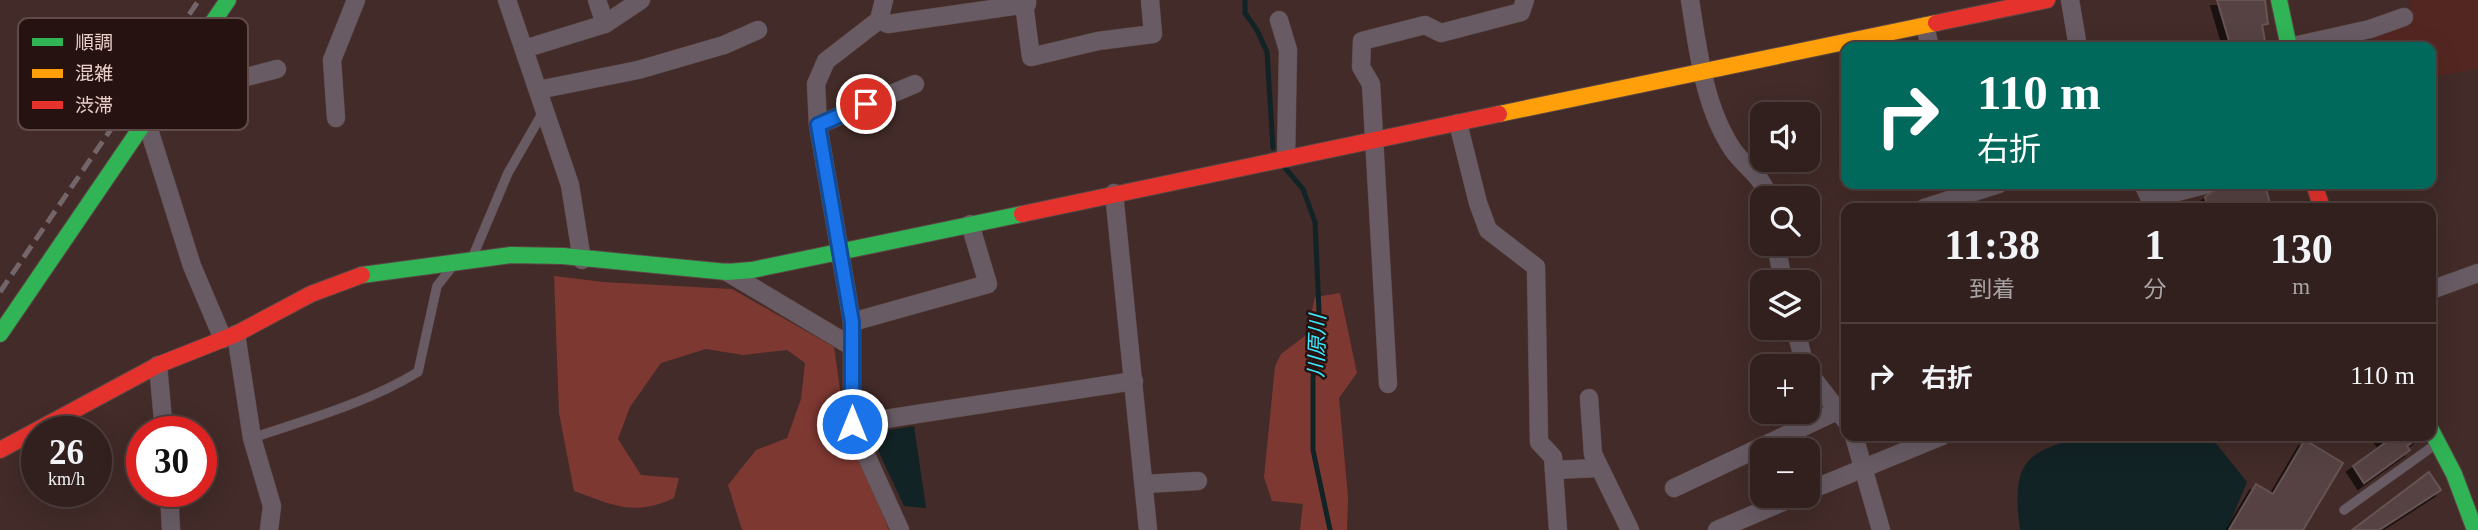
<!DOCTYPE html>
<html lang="ja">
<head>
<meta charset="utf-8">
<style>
	:root { --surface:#32201e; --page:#3d2d2b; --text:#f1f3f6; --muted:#a8a3a4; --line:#4d3e3c }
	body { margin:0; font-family:"Times New Roman","Noto Sans JP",serif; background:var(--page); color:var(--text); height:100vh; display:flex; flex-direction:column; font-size:26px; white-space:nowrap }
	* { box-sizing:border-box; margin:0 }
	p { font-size:23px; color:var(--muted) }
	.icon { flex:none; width:38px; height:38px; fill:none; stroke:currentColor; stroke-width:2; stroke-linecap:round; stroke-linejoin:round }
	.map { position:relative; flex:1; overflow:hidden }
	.sheet { position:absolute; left:1841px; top:203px; width:595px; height:238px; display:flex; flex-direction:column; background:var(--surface); border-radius:14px; box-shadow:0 7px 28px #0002,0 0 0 2px var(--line) }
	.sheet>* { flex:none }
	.hud { position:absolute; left:1841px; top:42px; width:595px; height:147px; border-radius:14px; box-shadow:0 7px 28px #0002,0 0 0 2px var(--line); background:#00695c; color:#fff; overflow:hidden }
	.buttons { position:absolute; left:1750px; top:102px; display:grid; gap:14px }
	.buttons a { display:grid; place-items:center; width:70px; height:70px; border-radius:14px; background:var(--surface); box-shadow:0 7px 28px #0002,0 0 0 2px var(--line); font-size:35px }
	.speed { position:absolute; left:21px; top:416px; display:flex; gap:14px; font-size:35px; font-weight:700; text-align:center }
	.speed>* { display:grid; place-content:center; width:91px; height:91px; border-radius:50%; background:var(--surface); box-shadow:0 7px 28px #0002,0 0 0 2px var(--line); line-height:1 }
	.speed small { font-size:18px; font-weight:400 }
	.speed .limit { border:10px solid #d22; background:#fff; color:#111 }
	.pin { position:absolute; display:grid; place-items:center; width:60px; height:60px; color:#fff; margin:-30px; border:4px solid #fff; border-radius:50%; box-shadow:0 2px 7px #0007 }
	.me { position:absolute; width:77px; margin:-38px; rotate:0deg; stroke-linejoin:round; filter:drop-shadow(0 0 5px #0008) }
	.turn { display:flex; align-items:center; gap:24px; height:147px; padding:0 21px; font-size:32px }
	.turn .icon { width:91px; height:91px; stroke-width:2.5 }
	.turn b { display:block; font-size:49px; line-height:60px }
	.eta { display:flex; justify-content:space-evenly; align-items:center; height:119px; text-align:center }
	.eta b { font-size:42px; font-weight:600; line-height:49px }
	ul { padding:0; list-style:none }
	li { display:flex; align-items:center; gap:21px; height:105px; padding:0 21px; border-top:2px solid var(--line) }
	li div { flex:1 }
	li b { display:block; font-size:26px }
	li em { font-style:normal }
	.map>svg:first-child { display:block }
	.built { fill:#542621 }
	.green { fill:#7e3832 }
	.water { fill:#122325 }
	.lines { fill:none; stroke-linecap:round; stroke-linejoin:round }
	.stream { stroke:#122325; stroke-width:5 }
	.building { fill:#564242; stroke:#665353; stroke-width:2; filter:url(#shadow) }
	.lane-casing { stroke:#5b4744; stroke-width:10 }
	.street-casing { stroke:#5b4744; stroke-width:19 }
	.fast-casing { stroke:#5b4744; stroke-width:18 }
	.slow-casing { stroke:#5b4744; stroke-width:18 }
	.jam-casing { stroke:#5b4744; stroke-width:18 }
	.lane { stroke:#685b64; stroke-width:9 }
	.street { stroke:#685b64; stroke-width:18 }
	.fast { stroke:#30b455; stroke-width:16 }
	.slow { stroke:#ff9f0a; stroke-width:16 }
	.jam { stroke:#e5322d; stroke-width:16 }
	.rail { stroke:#736569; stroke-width:5; stroke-dasharray:14 7; stroke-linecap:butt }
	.route-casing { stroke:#114b97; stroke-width:18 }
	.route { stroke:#1a73e8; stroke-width:12 }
	.labels { text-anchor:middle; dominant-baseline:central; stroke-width:5; stroke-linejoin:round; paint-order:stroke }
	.water-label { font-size:21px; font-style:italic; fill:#3ce8fd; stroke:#261311 }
	.key { fill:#261311; stroke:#614b48; stroke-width:2 }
	.key-label { font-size:19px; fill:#eaceca }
</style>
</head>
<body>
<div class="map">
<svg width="2478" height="530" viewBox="0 0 2478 530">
	<defs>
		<filter id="shadow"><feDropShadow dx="-6" dy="6" stdDeviation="0" flood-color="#0009"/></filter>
	</defs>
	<rect width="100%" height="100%" fill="#422b28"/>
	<path class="built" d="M2415,0h63v69l-47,8v-30h-54l-3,-11 38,-11 -2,-23z"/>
	<g class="green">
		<path d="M554,276l49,6 129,7 102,58 11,77 44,106h-147l-14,-45 28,-35 31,-12 14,-39 4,-36 -18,-13 -44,5 -37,-6 -45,14 -31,44 -12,32 23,36 38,3 -5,20c-40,19 -61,7 -100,-7l-15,-78z"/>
		<path d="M1340,293l17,80 -18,25 9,99 -1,33h-47l3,-26 -31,-3 -8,-24 11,-111 6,-12 25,-19 9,-38z"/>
	</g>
	<g class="water">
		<path d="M914,426l12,82 -22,-2 -34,-73z"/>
		<path d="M2090,436h120l37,46 -20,48h-207c-9,-69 5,-80 70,-94z"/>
	</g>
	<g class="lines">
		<g class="stream">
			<path d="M1245,0v13l12,17 10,22 6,96"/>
			<path d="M1285,168l18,21 12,33 4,89 -6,67v72l17,80"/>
		</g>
	</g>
	<g class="building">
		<path d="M2217,0h48l3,24 -6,1 4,21 -35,1z"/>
		<path d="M2235,184h30l6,24h-63l-3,-11 13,-9z"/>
		<path d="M2380,436l38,2 -11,8 3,4 -46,33 -11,-17 32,-23z"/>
		<path d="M2305,440l38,23 -40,67h-74l27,-46 17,10z"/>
		<path d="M2429,472l12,18 -62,40h-27z"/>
	</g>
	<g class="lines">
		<defs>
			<g id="lane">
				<path d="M473,256l35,-83 35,-61"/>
				<path d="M252,438c57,-19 115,-35 166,-66l19,-86 15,-19"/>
				<path d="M2344,510l92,-66"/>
			</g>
			<g id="street">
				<path d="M507,0l63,185 12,75"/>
				<path d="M597,0l8,24"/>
				<path d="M884,0l-5,20 -53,41 -10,23 2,41 34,197v102l48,106"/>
				<path d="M1690,0c8,50 14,107 43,150 11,16 31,27 35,48"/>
				<path d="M2070,0l8,47"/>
				<path d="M1024,4l7,53 67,-16 55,-7 -3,-34"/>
				<path d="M879,20l9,4 139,-20v-4"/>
				<path d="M1279,20l9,30 -2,108"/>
				<path d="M1925,26l5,21"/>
				<path d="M208,30l12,54 57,-15"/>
				<path d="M2289,47l81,-18 34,-12"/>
				<path d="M524,49l81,-25 36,-24"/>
				<path d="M538,90l100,-20 86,-25 34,-15"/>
				<path d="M336,118l-4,-58 24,-60"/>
				<path d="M146,120l46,146 31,73"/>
				<path d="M1458,123l20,80 10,27 48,37 3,175 14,15 5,73"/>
				<path d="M818,125l97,-41"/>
				<path d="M2143,184l7,15 58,-15"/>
				<path d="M1114,193l34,337"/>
				<path d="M1924,208l75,-24"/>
				<path d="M1776,243l7,39"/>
				<path d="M727,272l124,74"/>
				<path d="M2431,290l47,-17"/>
				<path d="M852,322l136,-38 -18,-60"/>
				<path d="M1795,327l10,39"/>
				<path d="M236,334l16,104 20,68 -3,24"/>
				<path d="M158,365l6,67"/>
				<path d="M1808,372l38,49"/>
				<path d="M1388,384l-17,-300 -10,-17 1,-26 63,-16 16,8 80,-21 4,-12"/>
				<path d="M1589,398l4,56 37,76"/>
				<path d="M852,424l282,-43"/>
				<path d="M1854,436l27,94"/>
				<path d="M1554,470l44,-2"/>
				<path d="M1144,484l54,-3"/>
				<path d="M1674,488l165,-78"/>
				<path d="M1808,491l134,-55"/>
				<path d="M169,492l2,38"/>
				<path d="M1717,530l82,-35"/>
			</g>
			<g id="fast">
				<path d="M2279,0l10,47"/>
				<path d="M362,275l149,-20 52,1 164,16 25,-2 270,-56"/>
				<path d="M0,334l228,-334"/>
				<path d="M2431,430l23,44 21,56"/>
			</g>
			<path id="slow" d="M1499,114l437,-91"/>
			<g id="jam">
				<path d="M1936,23l111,-23"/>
				<path d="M2314,184l8,24"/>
				<path d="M1022,214l477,-100"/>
				<path d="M0,450l158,-85 78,-31 75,-40 51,-19"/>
			</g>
		</defs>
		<use href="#lane" class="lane-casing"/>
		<use href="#street" class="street-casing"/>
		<use href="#fast" class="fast-casing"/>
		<use href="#slow" class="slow-casing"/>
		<use href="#jam" class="jam-casing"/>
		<use href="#lane" class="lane"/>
		<use href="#street" class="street"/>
		<use href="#fast" class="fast"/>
		<use href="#slow" class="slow"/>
		<use href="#jam" class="jam"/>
		<path class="rail" d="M0,292l199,-292"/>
	</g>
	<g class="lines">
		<defs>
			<path id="route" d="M852,424v-102l-34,-197 48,-21"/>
		</defs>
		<use href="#route" class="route-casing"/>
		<use href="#route" class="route"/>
	</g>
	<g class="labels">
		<g class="water-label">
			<text transform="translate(1317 346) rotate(-88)">川原川</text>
		</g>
	</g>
	<rect x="18" y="18" width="230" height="112" rx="10" class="key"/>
	<rect x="32" y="38" width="31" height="8" fill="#30b455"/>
	<rect x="32" y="69" width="31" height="9" fill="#ff9f0a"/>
	<rect x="32" y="101" width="31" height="8" fill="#e5322d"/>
	<g class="key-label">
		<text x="75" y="49">順調</text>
		<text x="75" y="80">混雑</text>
		<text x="75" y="112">渋滞</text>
	</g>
</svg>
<div class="buttons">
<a><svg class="icon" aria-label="sound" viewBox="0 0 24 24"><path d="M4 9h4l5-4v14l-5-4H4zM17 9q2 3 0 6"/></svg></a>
<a><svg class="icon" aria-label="search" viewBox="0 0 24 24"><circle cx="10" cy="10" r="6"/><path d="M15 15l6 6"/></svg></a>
<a><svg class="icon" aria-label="layers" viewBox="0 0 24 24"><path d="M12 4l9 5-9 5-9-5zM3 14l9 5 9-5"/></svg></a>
<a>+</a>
<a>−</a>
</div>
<div class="speed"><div>26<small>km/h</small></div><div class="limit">30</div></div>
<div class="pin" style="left:866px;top:104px;background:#d93025"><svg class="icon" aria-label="arrive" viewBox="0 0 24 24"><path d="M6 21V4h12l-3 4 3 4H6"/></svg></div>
<svg class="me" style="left:852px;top:424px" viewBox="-20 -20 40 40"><circle r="17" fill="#1a73e8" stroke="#fff" stroke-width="3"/><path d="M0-11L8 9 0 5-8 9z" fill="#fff"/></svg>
<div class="hud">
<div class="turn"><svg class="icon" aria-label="right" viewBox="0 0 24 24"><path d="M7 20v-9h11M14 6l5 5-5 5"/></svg><div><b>110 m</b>右折</div></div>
</div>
<section class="sheet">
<div class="eta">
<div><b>11:38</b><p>到着</p></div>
<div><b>1</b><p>分</p></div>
<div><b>130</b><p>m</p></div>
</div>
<ul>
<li><svg class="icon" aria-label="right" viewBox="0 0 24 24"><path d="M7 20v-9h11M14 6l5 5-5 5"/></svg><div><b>右折</b></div><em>110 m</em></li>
</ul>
</section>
</div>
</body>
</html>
